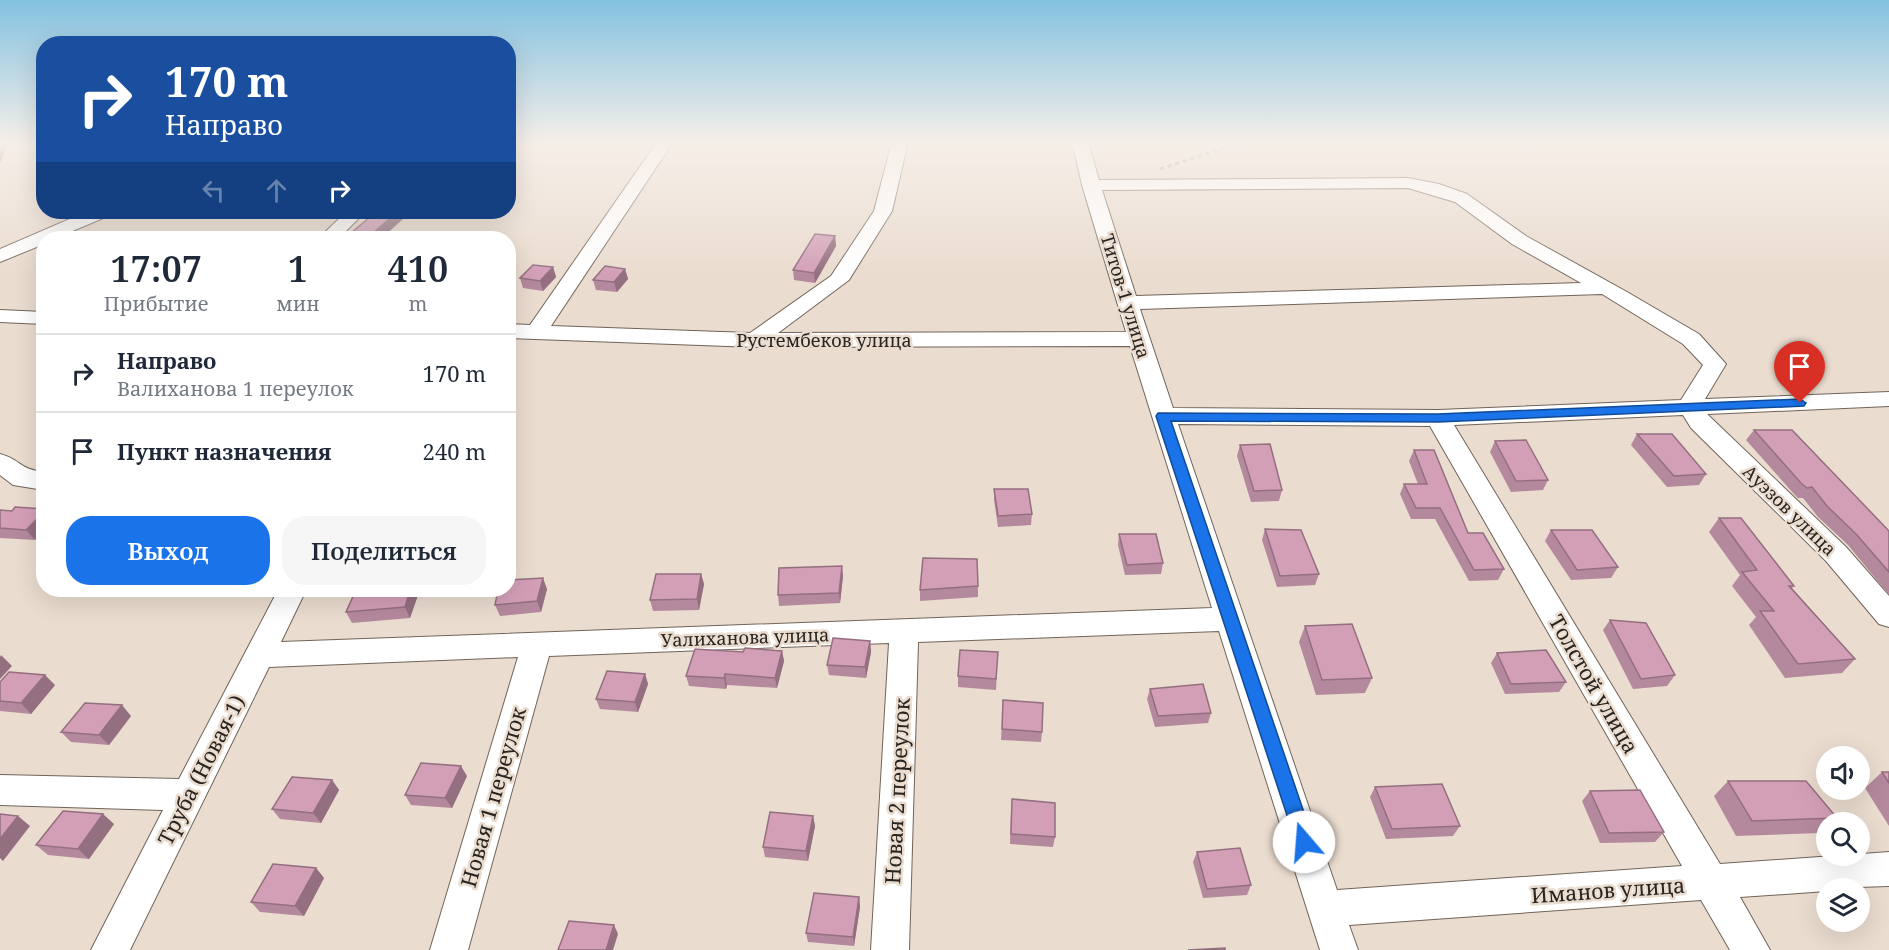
<!DOCTYPE html>
<html lang="ru">
<head>
<meta charset="utf-8">
<style>
	:root { --surface:#fff; --page:#f6f6f7; --text:#1f2937; --muted:#747a83; --line:#e0e1e3; --accent:#1a73e8 }
	body { margin:0; font-family:"Noto Serif",serif; background:var(--page); color:var(--text); height:100vh; display:flex; flex-direction:column; font-size:22px; white-space:nowrap }
	* { box-sizing:border-box; margin:0 }
	p { font-size:20px; color:var(--muted) }
	.icon { flex:none; width:33px; height:33px; fill:none; stroke:currentColor; stroke-width:2; stroke-linecap:round; stroke-linejoin:round }
	.map { position:relative; flex:1; overflow:hidden }
	.drawer { position:absolute; left:36px; top:231px; width:480px; height:366px; display:flex; flex-direction:column; background:var(--surface); border-radius:24px; box-shadow:0 6px 24px #0002 }
	.drawer>* { flex:none }
	.guide { position:absolute; left:36px; top:36px; width:480px; height:183px; border-radius:24px; box-shadow:0 6px 24px #0002; background:#1a4fa0; color:#fff; overflow:hidden }
	.fabs { position:absolute; left:1816px; top:746px; display:grid; gap:12px }
	.fabs a { display:grid; place-items:center; width:54px; height:54px; border-radius:50%; background:var(--surface); box-shadow:0 6px 24px #0002; font-size:30px }
	.pin { position:absolute; display:grid; place-items:center; width:51px; height:51px; color:#fff; margin:-62px -26px; border-radius:50% 50% 50% 0; rotate:-45deg; box-shadow:0 0 6px #0007 }
	.pin .icon { rotate:45deg }
	.me { position:absolute; width:66px; margin:-33px; rotate:342deg; stroke-linejoin:round; filter:drop-shadow(0 0 4px #0008) }
	.turn { display:flex; align-items:center; gap:21px; height:126px; padding:0 30px; font-size:27px }
	.turn .icon { width:78px; height:78px; stroke-width:2.5 }
	.turn b { display:block; font-size:42px; line-height:51px }
	.lanes { display:flex; align-items:center; height:57px; padding:0 30px; background:#0003; justify-content:center; gap:30px; direction:ltr }
	.lanes .off { opacity:.35 }
	.eta { display:flex; justify-content:space-evenly; align-items:center; height:102px; text-align:center }
	.eta b { font-size:36px; font-weight:600; line-height:42px }
	.cta { display:flex; gap:12px; margin-top:auto; padding:12px 30px }
	.cta a { flex:1; height:69px; border-radius:24px; background:var(--accent); color:#fff; font-size:24px; font-weight:600; line-height:69px; text-align:center }
	.cta a+a { background:var(--page); color:var(--text) }
	ul { padding:0; list-style:none }
	li { display:flex; align-items:center; gap:18px; height:78px; padding:0 30px; border-top:2px solid var(--line) }
	li div { flex:1 }
	li b { display:block; font-size:22px }
	li em { font-style:normal }
	.map>svg:first-child { display:block }
	.lines { fill:none; stroke-linecap:round; stroke-linejoin:round }
	.minor-casing { stroke:#716459; stroke-width:2 }
	.path { stroke:#9f958b; stroke-width:3; stroke-dasharray:4 4; stroke-linecap:butt }
	.minor { fill:#fff; fill-rule:evenodd }
	.wall { fill:#b5899d }
	.shaded-wall { fill:#946f80 }
	.building { fill:#d39fb7; stroke:#946f80; stroke-width:1.5 }
	.route { fill:#1a73e8; stroke:#114b97; stroke-width:1.5 }
	.labels { text-anchor:middle; dominant-baseline:central; stroke-width:5; stroke-linejoin:round; paint-order:stroke }
	.street-label { font-size:18px; fill:#29241f; stroke:#eadccf }
	.near-street-label { font-size:21px; fill:#29241f; stroke:#eadccf }
</style>
</head>
<body>
<div class="map">
<svg width="1889" height="950" viewBox="0 0 1889 950">
	<rect width="100%" height="100%" fill="#eadccf"/>
	<g class="lines">
		<defs>
			<g id="minor">
				<path d="M657,142h16l-122,184 199,7 81,-57 43,-65 18,-69h16l-16,69 -43,69 -71,53 348,-1 -44,-147 -10,-43h16l11,38 309,-2 31,6 28,10 59,42 101,56 72,42 27,30 -21,35 184,-7v14l-182,8 139,133 43,49v31l-10,-3 -53,-63 -135,-133 -8,-13 -229,10 266,439 169,-12v34l-62,2v3l-87,6 30,53h-40l-29,-50 -352,25 9,25h-38l-101,-319 -301,11 -9,308h-38l18,-307 -340,13 -81,294h-38l88,-293 -249,10 -139,283h-39l72,-140 -163,-5v-30l179,4 99,-189h28l-25,52 931,-34 -82,-262 -375,1 -247,-9v-14l22,1zM1408,188l47,14 57,42 69,39 -445,13 -34,-106zM1602,294l81,50 20,21 -22,35 -243,10 -265,-2 -33,-99zM1178,424l252,2 252,440 -345,24z"/>
				<path d="M86,212h24l-2,4 -52,22h-12v6l-44,18v-13z"/>
				<path d="M346,212h19l-26,26h-20z"/>
				<path d="M0,310l44,2v12l-44,-2z"/>
				<path d="M0,454c20,5 20,16 44,18v18l-31,-5 -13,-10z"/>
			</g>
		</defs>
		<use href="#minor" class="minor-casing"/>
		<g class="path">
			<path d="M1211,142h54"/>
			<path d="M1160,169l79,-26"/>
		</g>
		<use href="#minor" class="minor"/>
	</g>
	<g class="wall">
		<path d="M835,236l1,10 -21,37 -21,-3 -1,-10z"/>
		<path d="M553,267l3,10 -13,14 -20,-3 -3,-10z"/>
		<path d="M625,269l3,10 -11,13 -21,-2 -3,-10z"/>
		<path d="M1754,430l135,101v64l-41,-50 -30,-28 -15,-19h-5l-5,-5 -47,-53z"/>
		<path d="M1637,434l69,40 -7,11 -32,2 -36,-42z"/>
		<path d="M1495,441l53,39 -5,10 -32,2 -21,-40z"/>
		<path d="M1240,445l42,45 -3,11 -28,1 -14,-46z"/>
		<path d="M1414,450l54,83 36,36 -6,11 -29,1 -34,-62h-24l-11,-25 4,-10h14l-9,-23z"/>
		<path d="M994,489l38,25 -1,11 -33,2 -4,-27z"/>
		<path d="M0,510l12,1 23,29 -35,-2z"/>
		<path d="M1719,518l75,68 -2,2 63,71 -13,14 -57,5 -36,-53 7,-8 -24,-31 8,-11 -31,-43z"/>
		<path d="M1265,529l54,45 -4,11 -38,2 -15,-47z"/>
		<path d="M1551,530l67,37 -7,11 -40,2 -26,-39z"/>
		<path d="M1119,534l44,29 -2,11 -36,1 -7,-30z"/>
		<path d="M701,574l3,10 -5,26 -46,1 -3,-11z"/>
		<path d="M843,576l-3,27 -61,3 -1,-11z"/>
		<path d="M978,586v11l-58,4v-11z"/>
		<path d="M547,589l-6,23 -41,4 -5,-11z"/>
		<path d="M418,595l-8,23 -58,5 -6,-11z"/>
		<path d="M1610,620l65,55 -8,11 -34,3 -30,-59z"/>
		<path d="M1305,626l67,52 -7,15 -49,2 -17,-53z"/>
		<path d="M870,641l1,11 -5,26 -37,-3 -2,-10z"/>
		<path d="M782,651l2,10 -7,27 -50,-3 -1,4 -37,-3 -3,-10 57,-24z"/>
		<path d="M998,652l-2,38 -38,-3v-11z"/>
		<path d="M1497,653l69,29 -7,10 -54,2 -14,-31z"/>
		<path d="M645,674l3,10 -10,28 -38,-3 -4,-10z"/>
		<path d="M0,682l55,3 -24,29 -31,-3z"/>
		<path d="M1150,689l61,24 -3,10 -53,4 -8,-28z"/>
		<path d="M1003,700l39,32 -1,10 -40,-2z"/>
		<path d="M131,716l-22,29 -38,-3 -10,-10z"/>
		<path d="M1882,772h7v54l-24,-38z"/>
		<path d="M467,776l-15,32 -41,-3 -6,-10z"/>
		<path d="M332,780l7,10 -18,33 -41,-4 -8,-10z"/>
		<path d="M1728,781l109,37 -5,4h-5v4l-7,7 -84,3 -22,-40z"/>
		<path d="M1375,787l85,39 -7,10 -67,3 -16,-42z"/>
		<path d="M1590,791l74,41 -9,10 -55,1 -18,-42z"/>
		<path d="M1011,810l44,27 -2,10 -43,-3z"/>
		<path d="M813,816l2,10 -7,35 -43,-4 -2,-10z"/>
		<path d="M114,824l-25,35 -41,-4 -12,-10z"/>
		<path d="M1197,852l54,33 -4,10 -44,3 -10,-36z"/>
		<path d="M316,868l8,10 -20,38 -44,-4 -9,-10z"/>
		<path d="M859,897l1,10 -6,39 -46,-4 -2,-9z"/>
	</g>
	<g class="shaded-wall">
		<path d="M2,142h7l-9,21v-16z"/>
		<path d="M397,212h3l3,7 -21,19h-10v-4z"/>
		<path d="M835,236l1,10 -21,37 -1,-10z"/>
		<path d="M553,267l3,10 -13,14 -3,-10z"/>
		<path d="M625,269l3,10 -11,13 -3,-10z"/>
		<path d="M44,512v20l-9,8 -9,-10z"/>
		<path d="M842,566l1,10 -3,27 -1,-10z"/>
		<path d="M701,574l3,10 -5,26 -2,-11z"/>
		<path d="M543,578l4,11 -6,23 -4,-11z"/>
		<path d="M410,590h5l3,5 -8,23 -5,-11z"/>
		<path d="M870,641l1,11 -5,26 -1,-11z"/>
		<path d="M782,651l2,10 -7,27 -2,-10z"/>
		<path d="M1,655l11,11 -12,13v-22z"/>
		<path d="M645,674l3,10 -10,28 -3,-10z"/>
		<path d="M725,674l2,11 -1,4 -2,-11z"/>
		<path d="M45,675l10,10 -24,29 -10,-11z"/>
		<path d="M122,705l9,11 -22,29 -10,-10z"/>
		<path d="M461,766l6,10 -15,32 -7,-10z"/>
		<path d="M332,780l7,10 -18,33 -8,-10z"/>
		<path d="M103,814l11,10 -25,35 -11,-10z"/>
		<path d="M18,816l12,10 -27,35 -3,-3v-19z"/>
		<path d="M813,816l2,10 -7,35 -2,-10z"/>
		<path d="M316,868l8,10 -20,38 -9,-10z"/>
		<path d="M859,897l1,10 -6,39 -1,-9z"/>
		<path d="M614,925l4,9 -5,16h-7z"/>
	</g>
	<g class="building">
		<path d="M376,212h21l-25,22h5l-5,4h-27z"/>
		<path d="M815,234l20,2 -21,37 -21,-3z"/>
		<path d="M533,265l20,2 -13,14 -20,-3z"/>
		<path d="M605,266l20,3 -11,13 -21,-2z"/>
		<path d="M1754,430h38l97,101v41l-32,-37 -30,-29 -15,-19 -5,1 -6,-5z"/>
		<path d="M1637,434h35l34,40 -32,2z"/>
		<path d="M1526,440l22,40 -32,1 -21,-40z"/>
		<path d="M1270,444l12,46 -28,1 -14,-46z"/>
		<path d="M1414,450h20l34,83h15l21,36 -30,1 -34,-62h-24l-12,-24h23z"/>
		<path d="M994,489h34l4,25 -34,2z"/>
		<path d="M15,507l29,2v3l-18,18 -26,-2v-18l12,1z"/>
		<path d="M1719,518h22l53,68h-5l66,73 -57,5 -38,-53h14l-32,-39 15,-2z"/>
		<path d="M1265,529l36,1 18,44 -39,2z"/>
		<path d="M1551,530h41l26,37 -41,3z"/>
		<path d="M1119,534h37l7,29 -36,2z"/>
		<path d="M923,558l54,1 1,27 -58,4z"/>
		<path d="M842,566l-3,27 -61,2 1,-27z"/>
		<path d="M656,574h45l-4,25 -47,1z"/>
		<path d="M543,578l-6,23 -42,4 3,-15h10v-10z"/>
		<path d="M356,590h54l-5,17 -59,5z"/>
		<path d="M1610,620l36,3 29,52 -34,4z"/>
		<path d="M1352,624l20,54 -50,2 -17,-54z"/>
		<path d="M833,638l37,3 -5,26 -38,-2z"/>
		<path d="M745,648l37,3 -7,27 -50,-4 -1,4 -38,-2 9,-27 48,3z"/>
		<path d="M960,650l38,2 -2,27 -38,-3z"/>
		<path d="M1546,650l20,32 -55,2 -14,-31z"/>
		<path d="M607,671l38,3 -10,28 -39,-3z"/>
		<path d="M9,672l36,3 -24,28 -21,-2v-19z"/>
		<path d="M1203,684l8,29 -53,3 -8,-27z"/>
		<path d="M1003,700l40,3 -1,29 -40,-3z"/>
		<path d="M85,703l37,2 -23,30 -38,-3z"/>
		<path d="M421,763l40,3 -16,32 -40,-3z"/>
		<path d="M1882,772h7v11z"/>
		<path d="M292,777l40,3 -19,33 -41,-4z"/>
		<path d="M1728,781h78l31,37 -85,3z"/>
		<path d="M1442,784l18,42 -68,3 -17,-42z"/>
		<path d="M1640,790l24,42 -55,1 -19,-42z"/>
		<path d="M1012,799l43,4v34l-44,-3z"/>
		<path d="M63,811l40,3 -25,35 -42,-4z"/>
		<path d="M770,812l43,4 -7,35 -43,-4z"/>
		<path d="M0,814l18,2 -18,23z"/>
		<path d="M1240,848l11,37 -44,4 -10,-37z"/>
		<path d="M273,864l43,4 -21,38 -44,-4z"/>
		<path d="M814,893l45,4 -6,40 -47,-4z"/>
		<path d="M569,921l45,4 -8,25h-48z"/>
		<path d="M1225,948v2h-37z"/>
	</g>
	<linearGradient id="sky" x2="0" y2="1"><stop stop-color="#84c1e0"/><stop offset="0.52" stop-color="#f6efe9"/><stop offset="1" stop-color="#f6efe9" stop-opacity="0"/></linearGradient>
	<rect width="1889" height="275" fill="url(#sky)"/>
	<path class="route" d="M1800,399l6,4 -2,3 -366,16 -267,-1 143,421 -3,7 -7,2 -6,-2 -142,-433 2,-3 280,1z"/>
	<g class="labels">
		<g class="street-label">
			<text transform="translate(1126 296) rotate(73)">Титов-1 улица</text>
			<text x="824" y="340">Рустембеков улица</text>
			<text transform="translate(1790 510) rotate(44)">Ауэзов улица</text>
			<text transform="translate(745 637) rotate(-2)">Уалиханова улица</text>
		</g>
		<g class="near-street-label">
			<text transform="translate(1594 684) rotate(60)">Толстой улица</text>
			<text transform="translate(201 770) rotate(-63)">Труба (Новая-1)</text>
			<text transform="translate(897 791) rotate(-87)">Новая 2 переулок</text>
			<text transform="translate(493 797) rotate(-74)">Новая 1 переулок</text>
			<text transform="translate(1608 890) rotate(-4)">Иманов улица</text>
		</g>
	</g>
</svg>
<div class="fabs">
<a><svg class="icon" aria-label="sound" viewBox="0 0 24 24"><path d="M4 9h4l5-4v14l-5-4H4zM17 9q2 3 0 6"/></svg></a>
<a><svg class="icon" aria-label="search" viewBox="0 0 24 24"><circle cx="10" cy="10" r="6"/><path d="M15 15l6 6"/></svg></a>
<a><svg class="icon" aria-label="layers" viewBox="0 0 24 24"><path d="M12 4l9 5-9 5-9-5zM3 14l9 5 9-5"/></svg></a>
</div>
<div class="pin" style="left:1800px;top:403px;background:#d93025"><svg class="icon" aria-label="arrive" viewBox="0 0 24 24"><path d="M6 21V4h12l-3 4 3 4H6"/></svg></div>
<svg class="me" style="left:1304px;top:842px" viewBox="-20 -20 40 40"><circle r="19" fill="#fff"/><path d="M0-13L10 11 0 6-10 11z" fill="#1a73e8"/></svg>
<div class="guide">
<div class="turn"><svg class="icon" aria-label="right" viewBox="0 0 24 24"><path d="M7 20v-9h11M14 6l5 5-5 5"/></svg><div><b>170 m</b>Направо</div></div>
<div class="lanes"><svg class="icon off" aria-label="left" viewBox="0 0 24 24"><path d="M17 20v-9H6M10 6l-5 5 5 5"/></svg><svg class="icon off" aria-label="ahead" viewBox="0 0 24 24"><path d="M12 20V5M6 11l6-6 6 6"/></svg><svg class="icon" aria-label="right" viewBox="0 0 24 24"><path d="M7 20v-9h11M14 6l5 5-5 5"/></svg></div>
</div>
<section class="drawer">
<div class="eta">
<div><b>17:07</b><p>Прибытие</p></div>
<div><b>1</b><p>мин</p></div>
<div><b>410</b><p>m</p></div>
</div>
<ul>
<li><svg class="icon" aria-label="right" viewBox="0 0 24 24"><path d="M7 20v-9h11M14 6l5 5-5 5"/></svg><div><b>Направо</b><p>Валиханова 1 переулок</p></div><em>170 m</em></li>
<li><svg class="icon" aria-label="arrive" viewBox="0 0 24 24"><path d="M6 21V4h12l-3 4 3 4H6"/></svg><div><b>Пункт назначения</b></div><em>240 m</em></li>
</ul>
<div class="cta"><a>Выход</a><a>Поделиться</a></div>
</section>
</div>
</body>
</html>
